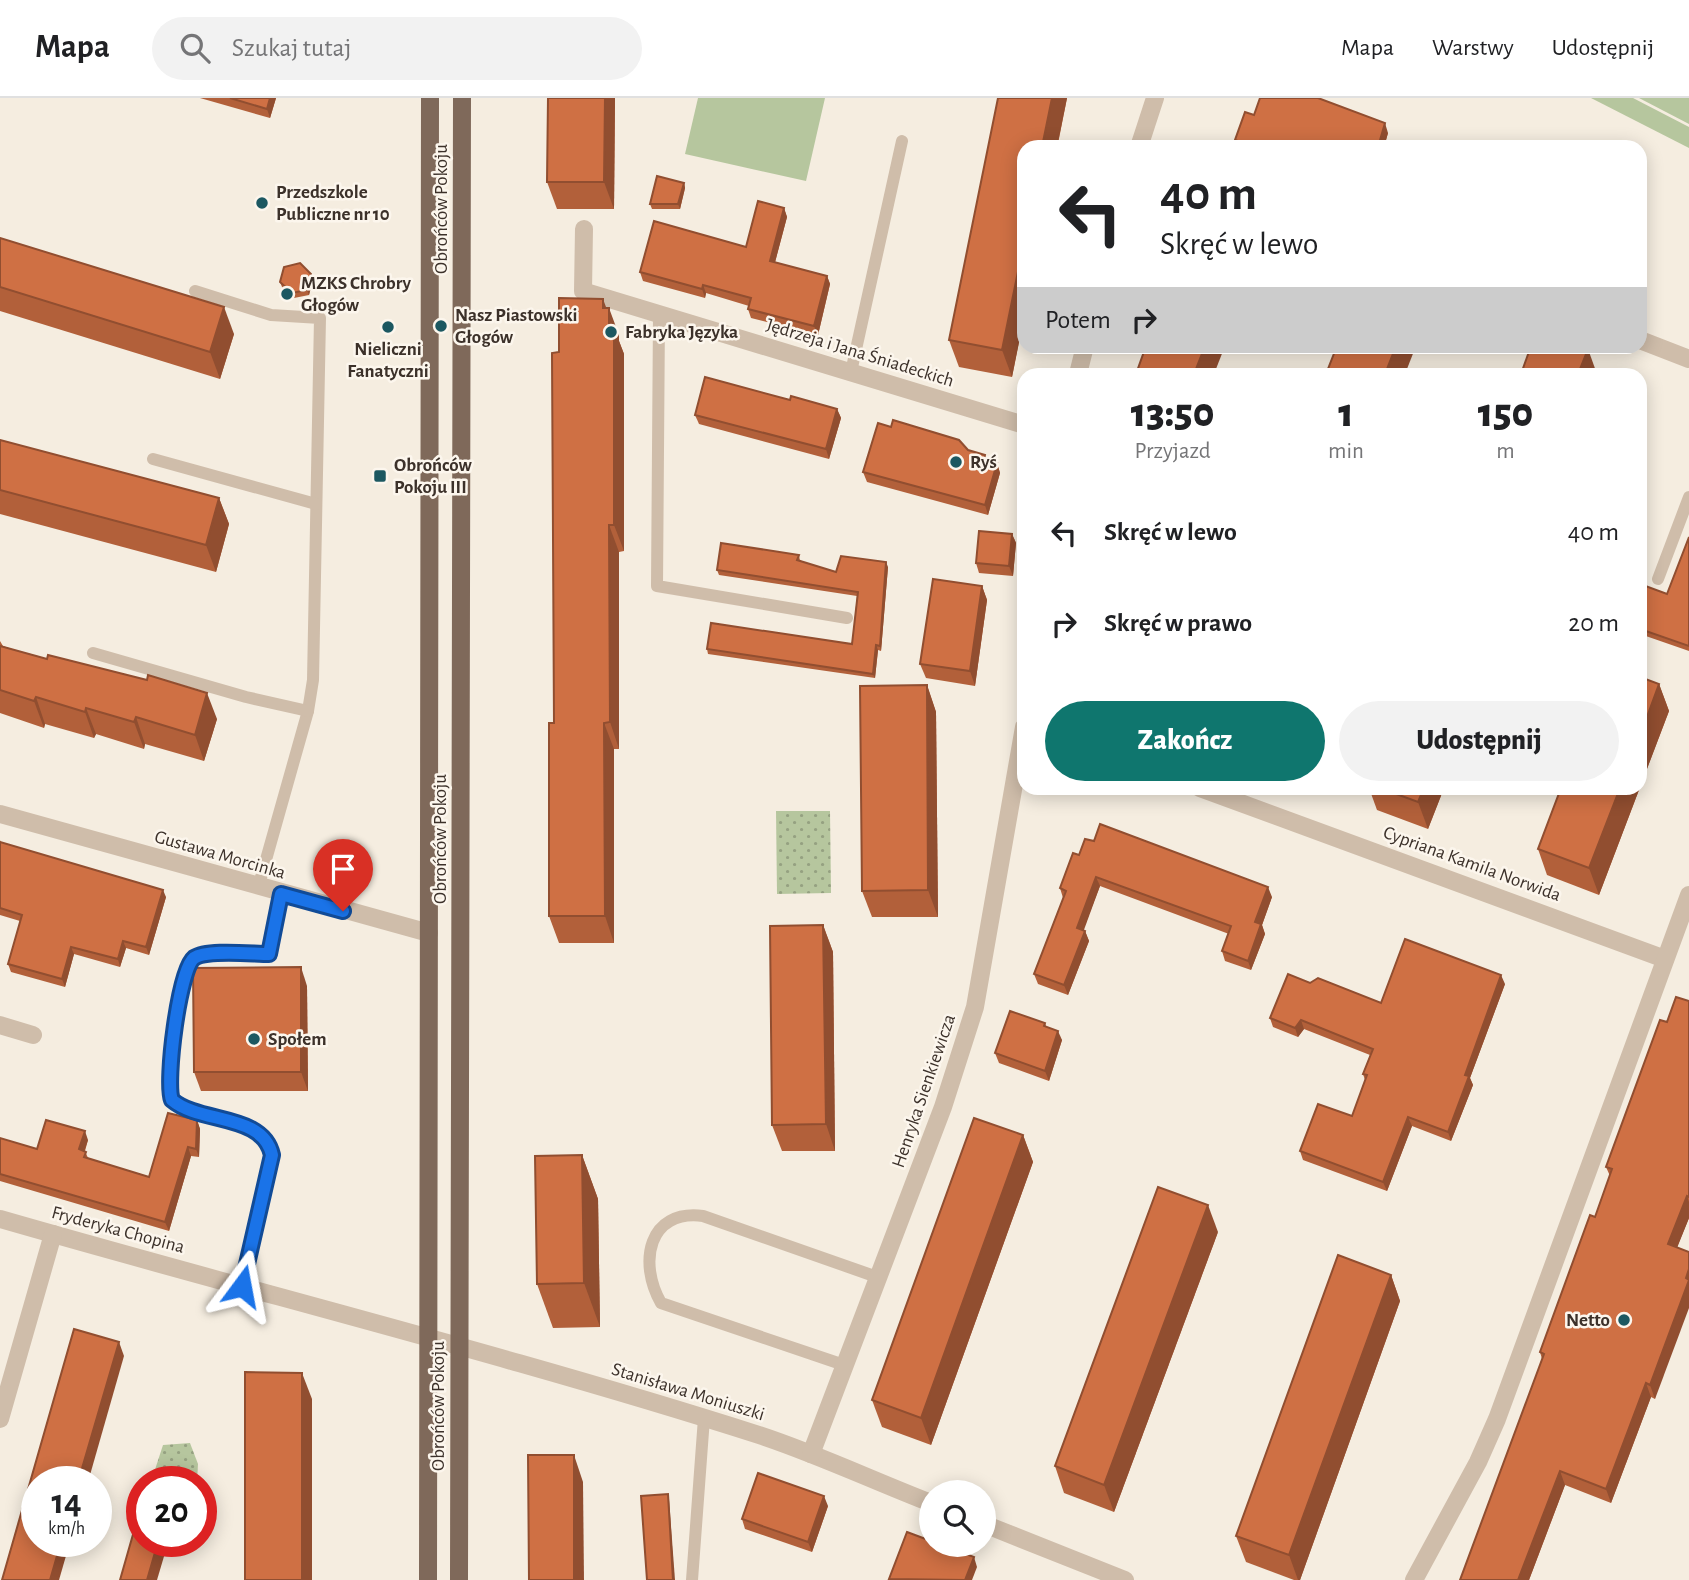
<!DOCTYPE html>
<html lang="pl">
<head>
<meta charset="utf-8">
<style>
	:root { --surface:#fff; --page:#f2f2f2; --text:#202124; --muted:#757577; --line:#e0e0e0; --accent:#0f766e }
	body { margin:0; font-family:"Alegreya Sans",sans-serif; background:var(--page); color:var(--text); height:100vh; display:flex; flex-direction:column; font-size:26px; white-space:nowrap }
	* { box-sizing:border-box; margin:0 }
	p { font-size:23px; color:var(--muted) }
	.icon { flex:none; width:38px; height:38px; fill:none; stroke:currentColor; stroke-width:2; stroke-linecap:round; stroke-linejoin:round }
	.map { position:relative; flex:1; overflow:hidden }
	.sheet { position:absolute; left:1017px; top:270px; width:630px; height:427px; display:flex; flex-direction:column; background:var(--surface); border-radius:21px; box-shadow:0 4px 18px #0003 }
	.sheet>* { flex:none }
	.hud { position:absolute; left:1017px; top:42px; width:630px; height:214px; border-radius:21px; box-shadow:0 4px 18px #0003; background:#fff; color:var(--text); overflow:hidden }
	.controls { position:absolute; left:919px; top:1382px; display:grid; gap:14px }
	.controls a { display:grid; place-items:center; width:77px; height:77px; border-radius:50%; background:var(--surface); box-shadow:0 4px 18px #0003; font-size:35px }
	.speed { position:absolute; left:21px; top:1368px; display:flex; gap:14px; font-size:35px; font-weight:700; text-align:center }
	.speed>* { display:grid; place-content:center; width:91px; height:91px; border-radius:50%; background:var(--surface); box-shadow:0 4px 18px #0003; line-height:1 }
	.speed small { font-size:18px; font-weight:400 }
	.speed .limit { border:10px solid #d22; background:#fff; color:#111 }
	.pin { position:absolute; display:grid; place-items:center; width:60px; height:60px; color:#fff; margin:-72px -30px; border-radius:50% 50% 50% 0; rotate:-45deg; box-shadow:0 0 7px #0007 }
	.pin .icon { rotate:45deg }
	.me { position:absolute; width:77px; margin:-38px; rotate:13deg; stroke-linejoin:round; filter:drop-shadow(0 0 5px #0008) }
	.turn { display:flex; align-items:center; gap:24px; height:147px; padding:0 28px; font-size:32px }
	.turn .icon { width:91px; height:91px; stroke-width:2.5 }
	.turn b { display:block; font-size:49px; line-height:60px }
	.then { display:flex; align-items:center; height:66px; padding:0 28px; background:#0003; gap:14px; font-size:26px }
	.eta { display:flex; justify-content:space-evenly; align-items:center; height:119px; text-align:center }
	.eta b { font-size:42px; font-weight:800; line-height:49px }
	.button { display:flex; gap:14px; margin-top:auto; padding:14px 28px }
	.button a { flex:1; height:80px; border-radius:42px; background:var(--accent); color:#fff; font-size:28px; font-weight:800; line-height:80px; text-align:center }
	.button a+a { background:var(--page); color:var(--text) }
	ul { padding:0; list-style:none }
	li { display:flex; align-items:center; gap:21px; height:91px; padding:0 28px }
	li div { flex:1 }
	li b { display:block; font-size:26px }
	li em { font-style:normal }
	header { display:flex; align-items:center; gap:42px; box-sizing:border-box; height:98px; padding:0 35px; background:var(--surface); border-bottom:2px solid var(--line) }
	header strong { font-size:33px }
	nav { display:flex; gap:38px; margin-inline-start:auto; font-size:24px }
	.search { width:490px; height:63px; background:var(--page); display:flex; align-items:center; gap:18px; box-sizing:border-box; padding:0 24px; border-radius:38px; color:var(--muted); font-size:26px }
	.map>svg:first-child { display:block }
	.grass { fill:url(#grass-dots) }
	.garden { fill:#b6c69e }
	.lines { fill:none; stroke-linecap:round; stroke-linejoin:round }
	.lane { stroke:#cfbdaa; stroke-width:12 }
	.street { stroke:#cfbdaa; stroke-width:18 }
	.primary { stroke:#7f695a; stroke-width:18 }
	.wall { fill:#b2603a }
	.shaded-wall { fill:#914e30 }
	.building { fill:#cf7044; stroke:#914e30; stroke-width:2 }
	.route-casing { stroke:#114b97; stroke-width:18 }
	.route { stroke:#1a73e8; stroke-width:12 }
	.poi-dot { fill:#1c5861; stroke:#fcf6ed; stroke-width:2.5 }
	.labels { text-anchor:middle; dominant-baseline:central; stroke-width:5; stroke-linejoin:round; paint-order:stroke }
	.poi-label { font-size:19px; font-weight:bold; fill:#3c312a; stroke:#fcf6ed; text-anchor:start }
	.street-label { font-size:19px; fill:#3c312a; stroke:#fcf6ed }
</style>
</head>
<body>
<header>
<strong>Mapa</strong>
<div class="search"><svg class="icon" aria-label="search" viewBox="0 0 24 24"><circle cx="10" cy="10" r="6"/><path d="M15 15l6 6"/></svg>Szukaj tutaj</div>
<nav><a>Mapa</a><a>Warstwy</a><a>Udostępnij</a></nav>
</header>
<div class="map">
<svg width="1689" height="1482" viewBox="0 0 1689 1482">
	<defs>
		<pattern id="grass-dots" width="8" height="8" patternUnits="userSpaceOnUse" patternTransform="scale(1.75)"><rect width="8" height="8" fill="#b6c69e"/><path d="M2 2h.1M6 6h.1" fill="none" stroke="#95a181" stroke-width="1.8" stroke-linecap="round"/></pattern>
	</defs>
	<rect width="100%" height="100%" fill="#f5ede0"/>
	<g class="grass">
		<path d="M776,713h54l1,82 -54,1z"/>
		<path d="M190,1345l8,21 -1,18h-46l12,-37z"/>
	</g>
	<g class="garden">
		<path d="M698,0h127l-19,83 -121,-27z"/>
		<path d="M1591,0h42l56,29v21z"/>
		<path d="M1639,0h50v26z"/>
	</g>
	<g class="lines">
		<g class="lane">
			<path d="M195,193l76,24 49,3 -7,362 -5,31 -50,177"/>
			<path d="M659,216l-2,272 190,32"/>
			<path d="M851,274l51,-231"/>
			<path d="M153,361l163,45"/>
			<path d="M1658,481l31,-82"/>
			<path d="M93,555l153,44 62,14"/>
			<path d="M242,1188l30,-131c-2,-8 -3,-15 -9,-21 -16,-13 -62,-18 -83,-26 -6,-5 -10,-9 -12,-17 -3,-18 14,-123 26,-132 13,-11 57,-5 75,-5l12,-60"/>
			<path d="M844,1267l-183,-62c-23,-40 -13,-94 42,-87l174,61"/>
			<path d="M692,1482l12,-162"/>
		</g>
		<g class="street">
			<path d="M1139,49l16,-49"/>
			<path d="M584,131l-1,62 441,134"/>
			<path d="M1640,242l49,19"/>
			<path d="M1078,276l7,-28"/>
			<path d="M1200,690l465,171"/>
			<path d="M0,716l429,119"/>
			<path d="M0,927l33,10"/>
			<path d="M0,1121c253,73 508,136 759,216 58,19 115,46 172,68"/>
			<path d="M0,1321l53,-185"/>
			<path d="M811,1356l132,-347 32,-100 49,-280"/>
			<path d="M984,1426l141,56"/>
			<path d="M1414,1482l64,-118 19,-43 192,-524"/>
		</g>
		<g class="primary">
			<path d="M428,1482l2,-1482"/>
			<path d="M459,1482l3,-1482"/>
		</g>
	</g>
	<g class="wall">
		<path d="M200,0h76l-6,20z"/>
		<path d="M548,0h67l-1,111h-57l-10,-27z"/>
		<path d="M998,0h69l-55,279 -53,-10 -10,-27z"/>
		<path d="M1254,17l134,18 -4,14h-147l-2,-7z"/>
		<path d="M684,85l1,5 -5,21h-28l-2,-5z"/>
		<path d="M784,110l3,9 -12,45 52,14 3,8 -12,51 -67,-17 -3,-9 1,-3 -43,-13 -1,5 -62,-17 -3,-9 106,-25z"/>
		<path d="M0,140l234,96 -14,45 -220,-68z"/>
		<path d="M311,176l2,5 -4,16 -15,3 -12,-11 -2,-5z"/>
		<path d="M607,210l12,27v6l5,13v197l-5,1v197h-5v194h-55l-10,-27 5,-193 5,-371z"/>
		<path d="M790,302l47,9 4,9 -12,41 -130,-35 -4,-9z"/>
		<path d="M0,342l219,58 10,26 -13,48 -216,-58z"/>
		<path d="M968,352l20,11 9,2 3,10 -12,42 -121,-33 -4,-10z"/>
		<path d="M1012,436l4,9 -3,33 -34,-3 -3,-10z"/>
		<path d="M1689,439v114l-49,-17v-50l27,10z"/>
		<path d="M799,457l1,6 36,11 52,-5 -7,84 -3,-1 -3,28 -167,-24 -1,-5 145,-5 5,-48 -138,-21 -2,-5z"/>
		<path d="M982,488l5,14 -12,86 -49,-8 -6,-14z"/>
		<path d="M0,543l3,5 214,73 -13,42 -59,-17 -1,5 -48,-15 -2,4 -49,-14 -1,4 -44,-15z"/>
		<path d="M1659,586l10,27 -70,184 -52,-20 -9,-26z"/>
		<path d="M927,587l9,27 2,205h-66l-10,-26z"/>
		<path d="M1369,690h75l-16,41 -51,-19z"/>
		<path d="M0,742l1,3 165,54 -17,58 -23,-7 -6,19 -46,-13 -9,33 -54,-15 -3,-8 12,-43 -20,-6z"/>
		<path d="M1079,757l193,42 -10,28 3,9 -14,36 -26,-9 -3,-10 7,-17 -129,-48 -17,44 2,1 4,10 -21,54 -30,-11 -4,-10 29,-76 -3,-10z"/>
		<path d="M823,827l10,27 2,199h-53l-10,-26z"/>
		<path d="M1310,885l71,20 124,-19 -35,94 3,7 -22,56 -39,-15 -25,65 -84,-31 -3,-9 52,-35 13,-36 -2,-6 7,-19 -66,-26 -6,8 -25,-10 -3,-9z"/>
		<path d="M307,888l1,105h-107l-7,-19z"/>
		<path d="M1689,903v217l-12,29 -22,152 -4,-2 -40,106 -46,-18 -36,95 13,-221 -2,-7 55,-135 15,-41 -4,-9z"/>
		<path d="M1045,925l1,3 16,14 -13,41 -50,-18 -4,-10z"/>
		<path d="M197,1022l3,9 -1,28 -8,-1 -22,75 -169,-50v-43l37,11 51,-9 -3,11 3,7 61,19z"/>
		<path d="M1023,1037l10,27 -102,283 -49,-18 -10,-27z"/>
		<path d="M582,1057l16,44 2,128 -47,1 -16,-44z"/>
		<path d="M1218,1134l-104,280 -50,-19 -9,-27z"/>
		<path d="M1391,1177l9,26 -100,279h-6l-48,-18 -10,-26z"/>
		<path d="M828,1408l-16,46 -67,-23 -3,-10z"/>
	</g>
	<g class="shaded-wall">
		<path d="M270,0h6l-6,20 -3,-9z"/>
		<path d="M605,0h10l-1,111 -10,-27z"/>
		<path d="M1052,0h15l-10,49h-15z"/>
		<path d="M1385,25l3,10 -4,14h-7z"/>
		<path d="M684,85l1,5 -5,21 -2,-5z"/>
		<path d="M784,110l3,9 -14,53 -3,-9z"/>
		<path d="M1024,144v76l-12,59 -10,-27z"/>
		<path d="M311,176l2,5 -4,16 -2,-5z"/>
		<path d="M827,178l3,8 -12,51 -4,-9z"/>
		<path d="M703,187l3,8 -1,5 -3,-9z"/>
		<path d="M603,201l6,16v-7l10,27v6l5,13v197l-10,-26z"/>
		<path d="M224,209l10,27 -14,45 -10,-27z"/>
		<path d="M1205,248h20l-11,28h-20z"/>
		<path d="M1396,248h20l-11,28h-20z"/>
		<path d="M1588,251l9,25h-19z"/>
		<path d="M837,311l4,9 -12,41 -3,-10z"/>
		<path d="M997,365l3,10 -12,42 -3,-10z"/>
		<path d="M219,400l10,26 -13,48 -10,-27z"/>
		<path d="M609,427l10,27v197l-9,-27z"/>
		<path d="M1012,436l4,9 -3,33 -4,-10z"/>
		<path d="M886,464l2,5 -7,84 -1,-5z"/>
		<path d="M982,488l5,14 -12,86 -5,-15z"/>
		<path d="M876,547l2,5 -3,28 -2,-4z"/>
		<path d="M1659,586l10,27 -70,184 -10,-27 31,-80h20v-52z"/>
		<path d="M927,587l9,27 2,205 -10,-27z"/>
		<path d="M207,595l10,26 -13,42 -9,-26z"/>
		<path d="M36,599l9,27 -1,4 -10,-27z"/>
		<path d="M86,610l10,26 -2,4 -9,-26z"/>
		<path d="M136,619l9,27 -1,5 -10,-27z"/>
		<path d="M604,625l10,26v194l-9,-27z"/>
		<path d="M1424,690h20l-16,41 -10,-27z"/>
		<path d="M1096,779l4,9 -19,52 -4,-10z"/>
		<path d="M1268,789l4,10 -10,28 3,9 -14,36 -3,-9 7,-39z"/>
		<path d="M163,792l3,7 -17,58 -3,-8z"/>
		<path d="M823,827l10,27 2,199 -9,-27z"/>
		<path d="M1085,833l4,10 -21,54 -4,-10z"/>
		<path d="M123,843l3,7 -6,19 -2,-8z"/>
		<path d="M71,849l3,7 -9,33 -3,-8z"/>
		<path d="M301,869l6,19 1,105 -7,-19z"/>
		<path d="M1501,877l4,9 -35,94 3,7 -22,56 -3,-9 17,-57z"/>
		<path d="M1301,922l3,9 -6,8 -3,-9z"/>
		<path d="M1058,933l4,9 -13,41 -4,-10z"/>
		<path d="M1408,1019l4,9 -25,65 -4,-9z"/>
		<path d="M197,1022l3,9 -1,28 -3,-8z"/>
		<path d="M85,1033l3,9 -6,18 -3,-9z"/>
		<path d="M1023,1037l10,27 -102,283 -10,-27z"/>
		<path d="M188,1049l3,9 -22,75 -4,-9z"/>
		<path d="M582,1057l16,44 2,128 -16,-44z"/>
		<path d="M1687,1098l2,6v16l-16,40 -5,-14z"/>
		<path d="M1208,1107l10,27 -104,280 -10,-27z"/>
		<path d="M1689,1171v39l-34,91 -5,-14z"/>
		<path d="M1391,1177l9,26 -100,279h-2l-9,-25z"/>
		<path d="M119,1244l5,14 -36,126h-10z"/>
		<path d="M302,1275l10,26v181h-10z"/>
		<path d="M1646,1285l5,14 -40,106 -5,-14z"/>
		<path d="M574,1357l9,27 1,98h-10z"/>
		<path d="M1560,1373l5,14 -36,95h-11z"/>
		<path d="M668,1396l1,5 6,81h-2z"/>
		<path d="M824,1398l4,10 -16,46 -4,-10z"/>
		<path d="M61,1444h9l-11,38h-9z"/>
		<path d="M158,1444h3l4,11 -8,27h-10z"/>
		<path d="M974,1459l3,10 -5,13h-7z"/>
	</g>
	<g class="building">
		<path d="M230,0h40l-3,11z"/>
		<path d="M548,0h57l-1,84h-57z"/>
		<path d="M998,0h54l-10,49h-18v95l-22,108 -53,-10z"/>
		<path d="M1260,0h58l67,25 -7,24h-130l1,-2 -14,-5 10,-28 9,3z"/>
		<path d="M657,78l27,7 -6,21h-28z"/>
		<path d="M758,103l26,7 -14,53 57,15 -13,50 -66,-17 3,-11 -48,-13 -1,4 -62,-17 14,-51 92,26z"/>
		<path d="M0,140l224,69 -14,45 -210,-65z"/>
		<path d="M300,165l11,11 -4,16 -15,3 -12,-11 4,-15z"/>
		<path d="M559,200l44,1v9h6v19h5v198h-5l1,197 -6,1 1,193h-56v-193h5l-2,-370 7,-1z"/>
		<path d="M1146,248h59l-11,28h-58z"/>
		<path d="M1337,248h59l-11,28h-59z"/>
		<path d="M1531,248h49l8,3 -10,25h-57z"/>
		<path d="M705,279l85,23 1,-4 46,13 -11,40 -131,-34z"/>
		<path d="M893,322l66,20 9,10 17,5 -1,5 13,3 -12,42 -122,-33 15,-49 13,4z"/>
		<path d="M0,342l219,58 -13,47 -206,-55z"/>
		<path d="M979,433l33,3 -3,32 -33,-3z"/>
		<path d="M1689,439v109l-49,-17v-45l27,10z"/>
		<path d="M721,445l78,12 -2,5 39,12 5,-16 45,6 -6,84 -4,-1 -3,29 -166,-25 4,-26 141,21 6,-52 -141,-22z"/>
		<path d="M933,481l49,7 -12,85 -50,-7z"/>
		<path d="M0,548l47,13 1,-4 99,25 1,-5 59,18 -12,42 -59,-18 -2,5 -48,-14 -1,4 -49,-15 -2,4 -34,-11z"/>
		<path d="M1640,579l19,7 -19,52z"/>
		<path d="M927,587l1,205 -66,1 -2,-205z"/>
		<path d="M1380,690h44l-6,14z"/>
		<path d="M1561,690h59l-31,80 -51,-19z"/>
		<path d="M1100,726l168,63 -13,35 6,2 -13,37 -26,-10 9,-25 -135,-49 -19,51 8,3 -21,54 -30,-11 32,-83 -6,-3 13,-35 6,2 6,-16 9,2z"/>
		<path d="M0,744l163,48 -17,57 -23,-6 -5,18 -47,-12 -9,32 -54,-15 14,-49 -22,-7z"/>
		<path d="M823,827l3,199 -54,1 -2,-199z"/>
		<path d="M1405,841l96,36 -36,100 4,1 -21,56 -40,-15 -25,65 -83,-31 18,-47 34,12 15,-41 -4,-1 10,-25 -72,-29 -6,8 -25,-10 18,-44 22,9 8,-5 63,25z"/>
		<path d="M301,869v105h-107l-1,-104z"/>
		<path d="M1676,899l13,4v196l-2,-1 -19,48 21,8v17l-3,9 3,2 -39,105 -4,-2 -40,106 -46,-18 -42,109h-58l84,-226 -4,-2 50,-137 5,2 17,-48 -6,-2 54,-147 7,2z"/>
		<path d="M1010,913l35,12 -1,3 14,5 -13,40 -50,-18z"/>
		<path d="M168,1015l29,7 -1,29 -8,-2 -23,75 -165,-48v-36l37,11 9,-29 39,11 -6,18 7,3 -2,5 65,20z"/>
		<path d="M974,1020l49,17 -102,283 -49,-18z"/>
		<path d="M582,1057l2,128 -47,1 -2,-128z"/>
		<path d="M1158,1089l50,18 -104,280 -49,-19z"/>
		<path d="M1338,1157l53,20 -102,280 -53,-19z"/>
		<path d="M74,1231l45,13 -41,140h-41v60h24l-11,38h-48z"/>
		<path d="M245,1274l57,1v207h-57z"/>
		<path d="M528,1357h46v125h-45z"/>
		<path d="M758,1375l66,23 -16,46 -66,-23z"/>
		<path d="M668,1396l5,86h-26l-6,-84z"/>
		<path d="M134,1433l8,2v9h16l-11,38h-27z"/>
		<path d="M907,1434l24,9v4h12l31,12 -9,23 -76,-1z"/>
	</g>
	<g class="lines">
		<defs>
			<path id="route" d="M242,1188l30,-131c-9,-42 -72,-31 -100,-55 -7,-18 7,-130 22,-142 13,-9 58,-4 75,-4l12,-60 62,17"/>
		</defs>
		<use href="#route" class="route-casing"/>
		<use href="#route" class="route"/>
	</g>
	<g class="poi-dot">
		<circle cx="262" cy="105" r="7"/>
		<circle cx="287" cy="196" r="7"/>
		<circle cx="441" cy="228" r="7"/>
		<circle cx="388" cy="229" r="7"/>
		<circle cx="611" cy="234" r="7"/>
		<circle cx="956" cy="364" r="7"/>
		<rect x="373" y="371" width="14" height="14" rx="3.5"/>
		<circle cx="254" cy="941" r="7"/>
		<circle cx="1624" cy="1222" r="7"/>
	</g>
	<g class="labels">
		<g class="poi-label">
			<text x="276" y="94">Przedszkole<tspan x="276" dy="22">Publiczne nr 10</tspan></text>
			<text x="301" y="185">MZKS Chrobry<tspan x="301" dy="22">Głogów</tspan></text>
			<text x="455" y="217">Nasz Piastowski<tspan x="455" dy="22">Głogów</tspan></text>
			<text x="625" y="234">Fabryka Języka</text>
			<text x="388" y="251" text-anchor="middle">Nieliczni<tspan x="388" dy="22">Fanatyczni</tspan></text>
			<text x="970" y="364">Ryś</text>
			<text x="394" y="367">Obrońców<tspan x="394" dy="22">Pokoju III</tspan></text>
			<text x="268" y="941">Społem</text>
			<text x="1610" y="1222" text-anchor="end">Netto</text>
		</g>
		<g class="street-label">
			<text transform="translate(441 111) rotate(-90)">Obrońców Pokoju</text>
			<text transform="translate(860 255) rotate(17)">Jędrzeja i Jana Śniadeckich</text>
			<text transform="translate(440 741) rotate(-90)">Obrońców Pokoju</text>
			<text transform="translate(220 757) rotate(16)">Gustawa Morcinka</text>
			<text transform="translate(1472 766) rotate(20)">Cypriana Kamila Norwida</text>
			<text transform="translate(924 993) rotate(-71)">Henryka Sienkiewicza</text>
			<text transform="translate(118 1132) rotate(15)">Fryderyka Chopina</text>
			<text transform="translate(688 1294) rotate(17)">Stanisława Moniuszki</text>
			<text transform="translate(438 1308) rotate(-90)">Obrońców Pokoju</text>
		</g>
	</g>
</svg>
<div class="controls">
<a><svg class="icon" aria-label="search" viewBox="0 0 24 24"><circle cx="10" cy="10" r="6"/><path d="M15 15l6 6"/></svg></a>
</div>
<div class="speed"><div>14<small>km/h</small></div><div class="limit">20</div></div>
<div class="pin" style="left:343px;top:813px;background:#d93025"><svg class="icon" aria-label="arrive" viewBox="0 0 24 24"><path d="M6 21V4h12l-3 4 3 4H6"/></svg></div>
<svg class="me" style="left:242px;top:1188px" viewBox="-20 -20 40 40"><path d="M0-17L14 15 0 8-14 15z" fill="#1a73e8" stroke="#fff" stroke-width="4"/></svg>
<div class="hud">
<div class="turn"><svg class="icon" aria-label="left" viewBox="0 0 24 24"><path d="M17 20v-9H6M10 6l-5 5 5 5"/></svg><div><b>40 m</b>Skręć w lewo</div></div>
<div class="then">Potem<svg class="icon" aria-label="right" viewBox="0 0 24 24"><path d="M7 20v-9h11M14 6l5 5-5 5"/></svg></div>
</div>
<section class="sheet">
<div class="eta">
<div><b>13:50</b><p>Przyjazd</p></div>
<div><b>1</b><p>min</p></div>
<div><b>150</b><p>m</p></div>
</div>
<ul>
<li><svg class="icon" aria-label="left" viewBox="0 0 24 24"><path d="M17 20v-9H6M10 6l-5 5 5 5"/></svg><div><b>Skręć w lewo</b></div><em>40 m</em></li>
<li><svg class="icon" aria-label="right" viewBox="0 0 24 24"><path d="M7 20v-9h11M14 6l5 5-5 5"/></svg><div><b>Skręć w prawo</b></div><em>20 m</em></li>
</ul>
<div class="button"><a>Zakończ</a><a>Udostępnij</a></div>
</section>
</div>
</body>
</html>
